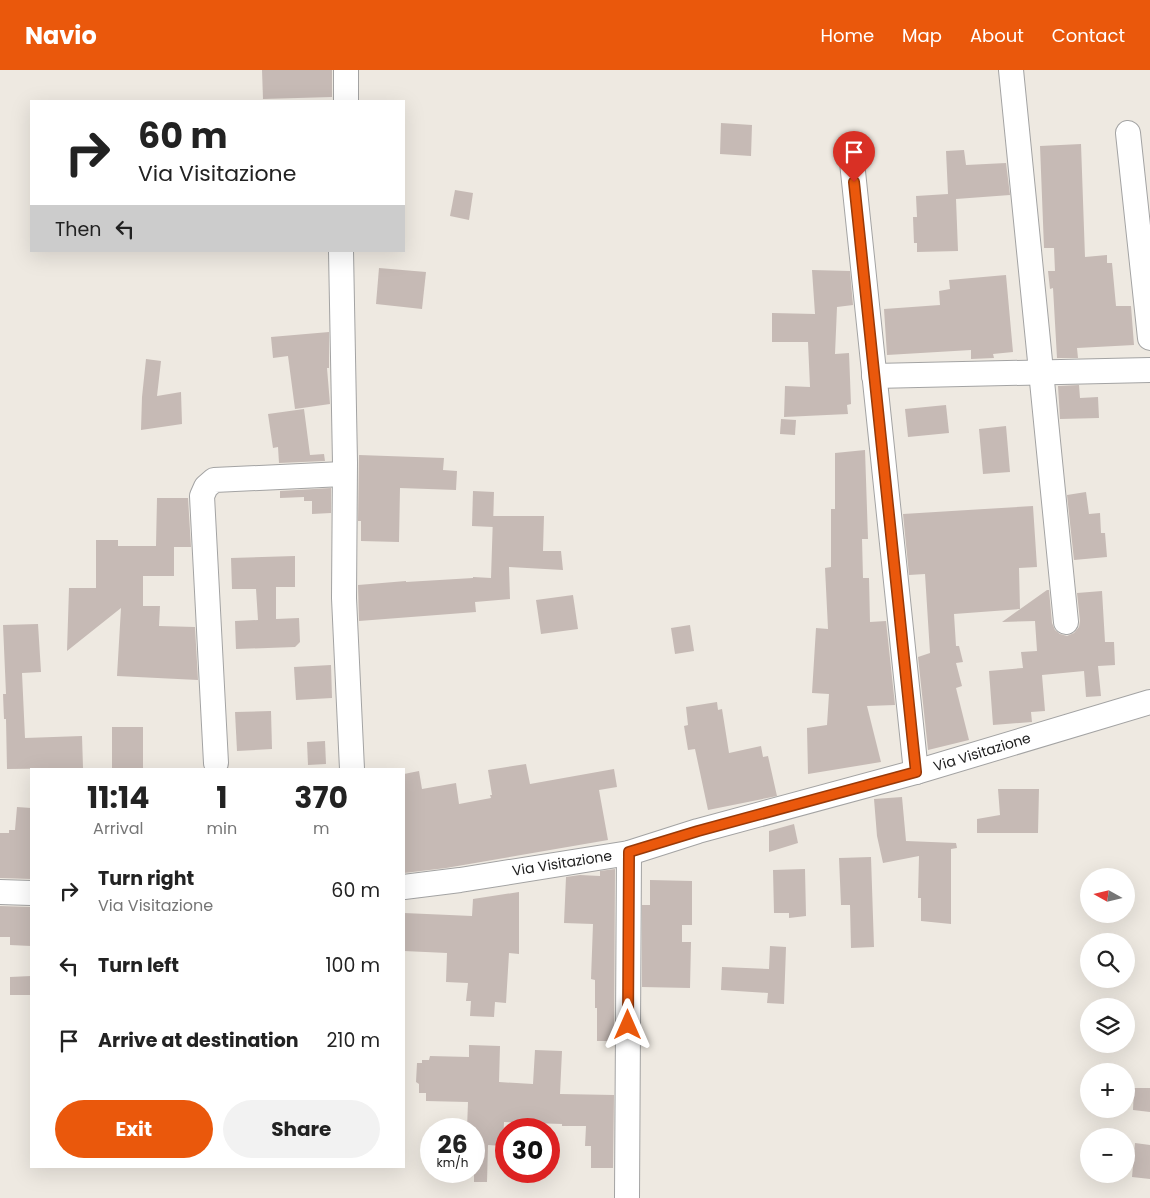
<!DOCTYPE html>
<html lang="en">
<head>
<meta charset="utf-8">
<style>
	:root { --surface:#fff; --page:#f2f2f2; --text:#222; --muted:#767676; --accent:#ea580c }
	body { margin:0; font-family:Poppins,sans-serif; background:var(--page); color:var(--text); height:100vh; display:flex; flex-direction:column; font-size:19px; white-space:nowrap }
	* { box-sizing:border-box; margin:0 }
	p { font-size:16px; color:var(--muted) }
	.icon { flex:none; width:28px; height:28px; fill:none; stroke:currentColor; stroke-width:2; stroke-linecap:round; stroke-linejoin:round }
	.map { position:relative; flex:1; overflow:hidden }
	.drawer { position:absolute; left:30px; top:698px; width:375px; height:400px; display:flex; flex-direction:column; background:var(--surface); border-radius:0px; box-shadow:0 5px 20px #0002 }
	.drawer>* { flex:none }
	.top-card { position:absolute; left:30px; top:30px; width:375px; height:152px; border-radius:0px; box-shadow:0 5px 20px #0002; background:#fff; color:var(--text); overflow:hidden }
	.needle { width:32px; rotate:278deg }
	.tools { position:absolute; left:1080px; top:798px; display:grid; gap:10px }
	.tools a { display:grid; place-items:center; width:55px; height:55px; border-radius:50%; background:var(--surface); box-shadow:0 5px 20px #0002; font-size:25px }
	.speed { position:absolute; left:420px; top:1048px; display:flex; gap:10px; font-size:25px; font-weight:700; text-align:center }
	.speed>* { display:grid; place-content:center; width:65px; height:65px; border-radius:50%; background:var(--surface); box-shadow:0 5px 20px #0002; line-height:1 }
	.speed small { font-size:12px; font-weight:400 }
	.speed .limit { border:8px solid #d22; background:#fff; color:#111 }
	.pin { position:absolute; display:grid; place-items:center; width:42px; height:42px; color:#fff; margin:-51px -21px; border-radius:50% 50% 50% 0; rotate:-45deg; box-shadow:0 0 5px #0007 }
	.pin .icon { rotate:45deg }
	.me { position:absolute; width:55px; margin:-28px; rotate:0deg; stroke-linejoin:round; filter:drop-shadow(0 0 4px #0008) }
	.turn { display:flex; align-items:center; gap:18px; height:105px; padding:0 25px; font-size:22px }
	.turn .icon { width:65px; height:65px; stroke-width:2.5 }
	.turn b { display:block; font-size:35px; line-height:42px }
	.then { display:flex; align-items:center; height:48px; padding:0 25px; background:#0003; gap:10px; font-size:19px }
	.eta { display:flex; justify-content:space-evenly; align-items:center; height:85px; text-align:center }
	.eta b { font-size:30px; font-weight:700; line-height:35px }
	.action { display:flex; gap:10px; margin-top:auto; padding:10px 25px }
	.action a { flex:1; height:58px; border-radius:30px; background:var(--accent); color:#fff; font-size:20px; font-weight:700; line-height:58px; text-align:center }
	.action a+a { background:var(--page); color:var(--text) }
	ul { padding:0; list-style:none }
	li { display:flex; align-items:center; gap:15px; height:75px; padding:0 25px }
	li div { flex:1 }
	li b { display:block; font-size:19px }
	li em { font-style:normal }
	header { display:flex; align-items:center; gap:30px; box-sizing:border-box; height:70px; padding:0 25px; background:var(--accent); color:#fff }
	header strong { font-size:24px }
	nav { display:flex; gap:28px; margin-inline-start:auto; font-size:18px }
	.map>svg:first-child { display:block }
	.building { fill:#c6bab5 }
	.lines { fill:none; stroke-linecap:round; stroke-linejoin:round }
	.minor-casing { stroke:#a3a3a3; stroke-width:26 }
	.minor { stroke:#fff; stroke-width:24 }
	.route-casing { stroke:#983908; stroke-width:12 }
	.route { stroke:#ea580c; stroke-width:9 }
	.labels { text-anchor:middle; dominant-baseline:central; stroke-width:4; stroke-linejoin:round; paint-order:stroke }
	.street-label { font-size:14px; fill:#1c1c1c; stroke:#fff }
</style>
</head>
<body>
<header>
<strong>Navio</strong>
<nav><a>Home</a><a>Map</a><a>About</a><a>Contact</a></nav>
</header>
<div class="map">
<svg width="1150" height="1128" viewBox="0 0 1150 1128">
	<rect width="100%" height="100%" fill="#eee9e1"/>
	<g class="building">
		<path d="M262,0h70v27l-69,2z"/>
		<path d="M721,53l31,2 -1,31 -31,-2z"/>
		<path d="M1081,74l4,113 22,-2v8h5l4,43h15l3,39 -57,3 1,10h-21l-4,-70 -3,1 -2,-18h7l-1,-23h-10l-4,-102z"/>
		<path d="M964,80l2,15 40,-2 4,32 -54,4 2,52 -41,1v-9h-3l-1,-26h4l-1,-21 32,-2 -2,-43z"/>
		<path d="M455,120l18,3 -4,27 -19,-4z"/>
		<path d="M379,198l47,4 -4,37 -46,-5z"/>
		<path d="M812,200l38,1 3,34 -16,2 -2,47 14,-1 2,51 -4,1 1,9 -64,3 1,-31 25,1 -2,-45h-36v-29l43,1z"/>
		<path d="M1006,205l7,77 -20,2 1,4 -23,1v-9l-84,5 -3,-46 56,-4 -1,-14 11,-2 -1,-9z"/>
		<path d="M329,262v36h-2l3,36 -35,5 -7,-53 -15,2 -2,-21z"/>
		<path d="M146,289l15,2 -4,35 24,-4 1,32 -41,6 1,-33z"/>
		<path d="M1079,315l1,13 18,-1 1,21 -39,1 -2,-33z"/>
		<path d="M946,335l3,28 -41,4 -3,-28z"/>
		<path d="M304,339l6,46 14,-1 1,7 -46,2 -1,-16 -5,1 -5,-34z"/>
		<path d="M781,349l15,1 -1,15 -15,-1z"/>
		<path d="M1006,356l4,46 -27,2 -4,-45z"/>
		<path d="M865,380l3,89h-6l1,39h6l1,44 16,-1 9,84 -28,1 14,56 -73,12 -1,-46 20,-3 2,-31 -17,-1 4,-65 12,1 -3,-61 6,-1v-58h4v-56z"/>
		<path d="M359,385l85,3 -1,12 14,1 -1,19 -56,-2 -1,54 -38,-1v-20h-3z"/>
		<path d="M331,418v25l-19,1v-13h-8v-4l-24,1v-7z"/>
		<path d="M473,421l21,1 -1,35 -21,-1z"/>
		<path d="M1086,422l3,22 11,-1 1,20h4l2,24 -33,3 -7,-65z"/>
		<path d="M157,428h31l3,49h-17v29h-31v30h17l-1,20 36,1 3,53 -81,-4 4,-68 -54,43 2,-63h27v-48h22v6h38z"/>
		<path d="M1033,436l4,61 -18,1 1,41 -66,5 2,32h3l4,16 -7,1 6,23 -6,2 13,52 -41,10 -10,-93 12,-4 -5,-79 -16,1 -6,-61z"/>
		<path d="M493,446h51l-1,35h18l2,19 -54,-3 1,32 -35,3 1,10 -117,9 -1,-36 48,-4v1l67,-4v-1l18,1z"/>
		<path d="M295,486v31h-19v32l23,-1 1,24 -5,5 -59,2 -1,-28 23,-1 -2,-31h-24l-1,-31z"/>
		<path d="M1047,520h2l3,33 3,7 5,4 7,2 7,-3 5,-6 1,-6 -3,-28 25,-2 3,51h9l1,23 -17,1 3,30 -15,1 -2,-26 -42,4 3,36 -14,1 1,10 -39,3 -4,-54 34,-3 -2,-16 16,-1 -2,-30 -33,1z"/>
		<path d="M573,525l5,34 -37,5 -5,-34z"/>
		<path d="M38,554l3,48 -19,1 3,65 57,-2 1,32 -76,1 -1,-50h-2l-1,-25h3l-3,-69z"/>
		<path d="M690,555l4,26 -19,3 -4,-26z"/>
		<path d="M331,595l1,33 -36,2 -2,-33z"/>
		<path d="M717,632l1,8 4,-1 7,44 32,-7 2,11 5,-1 9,40 -69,14 -13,-61 -7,1 -4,-24 4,-1 -2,-18z"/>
		<path d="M271,641l1,38 -35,2 -2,-39z"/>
		<rect x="112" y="657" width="31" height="42"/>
		<path d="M325,671l1,23 -18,1 -1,-23z"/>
		<path d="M526,694l4,20 84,-15 3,18 -18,3 9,50 -162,28 -42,5v-99l15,-3 3,18 34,-6 3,21 32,-6 -1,-3h2l-4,-25z"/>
		<path d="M998,719h41l-1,44h-61v-14l23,-4z"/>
		<path d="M902,727l4,44 50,2 1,5 -6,1v75l-30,-3v-23h-3l1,-42 -36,7 -6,-27 -3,-37z"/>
		<path d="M17,737l14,1v71l-31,-1v-45h9v-3h6z"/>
		<path d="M794,754l4,19 -29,9v-21z"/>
		<path d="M871,787l3,90 -23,1 -1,-43h-9l-2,-47z"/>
		<path d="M615,799l-1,172h-17v-33h-2v-28l-4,-1 2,-55 -29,-1 2,-46 14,-2 20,1v-5z"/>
		<path d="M805,799l1,47 -17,2v-5h-15l-1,-43z"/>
		<path d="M650,810l42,1v44h-10v17h9l-1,46 -48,-1v-82h8z"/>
		<path d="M519,822v62l-10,-1 -3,50 -11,-1 -1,15 -24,-1 1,-15h-5l2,-18 -22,-1 1,-29 -43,-2v-38l68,3 1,-17z"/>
		<path d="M0,836l31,1v39l-21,-1v-8h-10z"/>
		<path d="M770,876l16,1 -2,57 -17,-1 1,-10 -47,-3 1,-23 47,2z"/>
		<path d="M31,906v19h-21v-18z"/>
		<path d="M469,975l31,1 -1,36 34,2 2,-34 27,1 -2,43 54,1 -1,73h-22v-22h-6l1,-20h-24v-2l-58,-2 -1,24 -15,-1 -1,37h-13v-53h-7l1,-27 -42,-1v-8h-7v-9l-3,-2 1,-19h5v-3h7l1,-4 39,1z"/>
		<path d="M1134,1018h16v24l-17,-2z"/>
		<path d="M1135,1073l15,2v34l-18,-2z"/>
	</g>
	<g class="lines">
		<defs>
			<g id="minor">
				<path d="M346,0v31"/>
				<path d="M1011,0l55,552"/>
				<path d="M1128,63l22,205"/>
				<path d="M852,92l64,610"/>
				<path d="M341,181l4,212 -1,135 8,171"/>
				<path d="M874,306l276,-6"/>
				<path d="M216,693l-14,-267 4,-9 8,-7 129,-6"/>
				<path d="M404,817l56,-7 169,-27 69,-22 218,-59 234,-70"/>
				<path d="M0,822l31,1"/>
				<path d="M627,1128l2,-345"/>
			</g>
		</defs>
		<use href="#minor" class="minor-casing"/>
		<use href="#minor" class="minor"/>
	</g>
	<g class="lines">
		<defs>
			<path id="route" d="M628,955l1,-173 69,-21 218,-59 -62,-590"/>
		</defs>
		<use href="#route" class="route-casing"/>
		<use href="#route" class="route"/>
	</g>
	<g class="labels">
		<g class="street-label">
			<text transform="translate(982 682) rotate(-17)">Via Visitazione</text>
			<text transform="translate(562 793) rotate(-9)">Via Visitazione</text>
		</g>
	</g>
</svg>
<div class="tools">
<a><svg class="needle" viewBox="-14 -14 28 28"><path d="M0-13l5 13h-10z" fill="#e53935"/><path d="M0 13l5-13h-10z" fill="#767676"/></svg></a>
<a><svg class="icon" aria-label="search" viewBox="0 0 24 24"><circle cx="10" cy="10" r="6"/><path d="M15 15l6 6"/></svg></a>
<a><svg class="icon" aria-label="layers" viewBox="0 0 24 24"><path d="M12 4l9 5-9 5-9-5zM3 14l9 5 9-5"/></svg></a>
<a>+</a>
<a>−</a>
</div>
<div class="speed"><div>26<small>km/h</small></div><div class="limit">30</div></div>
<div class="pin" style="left:854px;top:112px;background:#d93025"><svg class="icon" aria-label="arrive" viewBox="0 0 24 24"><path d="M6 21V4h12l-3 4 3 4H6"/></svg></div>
<svg class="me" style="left:628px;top:955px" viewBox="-20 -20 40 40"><path d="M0-17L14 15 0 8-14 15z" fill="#ea580c" stroke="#fff" stroke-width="4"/></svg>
<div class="top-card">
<div class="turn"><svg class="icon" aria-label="right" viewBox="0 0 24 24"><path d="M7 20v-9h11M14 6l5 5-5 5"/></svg><div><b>60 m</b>Via Visitazione</div></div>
<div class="then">Then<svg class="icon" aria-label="left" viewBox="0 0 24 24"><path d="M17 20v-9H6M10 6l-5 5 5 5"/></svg></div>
</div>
<section class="drawer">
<div class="eta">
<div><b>11:14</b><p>Arrival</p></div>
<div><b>1</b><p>min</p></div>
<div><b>370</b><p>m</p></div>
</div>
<ul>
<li><svg class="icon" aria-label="right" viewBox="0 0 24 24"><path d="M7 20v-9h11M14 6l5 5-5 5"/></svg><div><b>Turn right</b><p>Via Visitazione</p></div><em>60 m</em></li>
<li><svg class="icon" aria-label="left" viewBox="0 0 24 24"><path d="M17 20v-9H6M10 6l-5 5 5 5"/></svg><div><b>Turn left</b></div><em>100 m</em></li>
<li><svg class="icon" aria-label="arrive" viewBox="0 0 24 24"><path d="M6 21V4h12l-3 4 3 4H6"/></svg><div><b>Arrive at destination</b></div><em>210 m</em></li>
</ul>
<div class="action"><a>Exit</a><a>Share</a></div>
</section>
</div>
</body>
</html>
